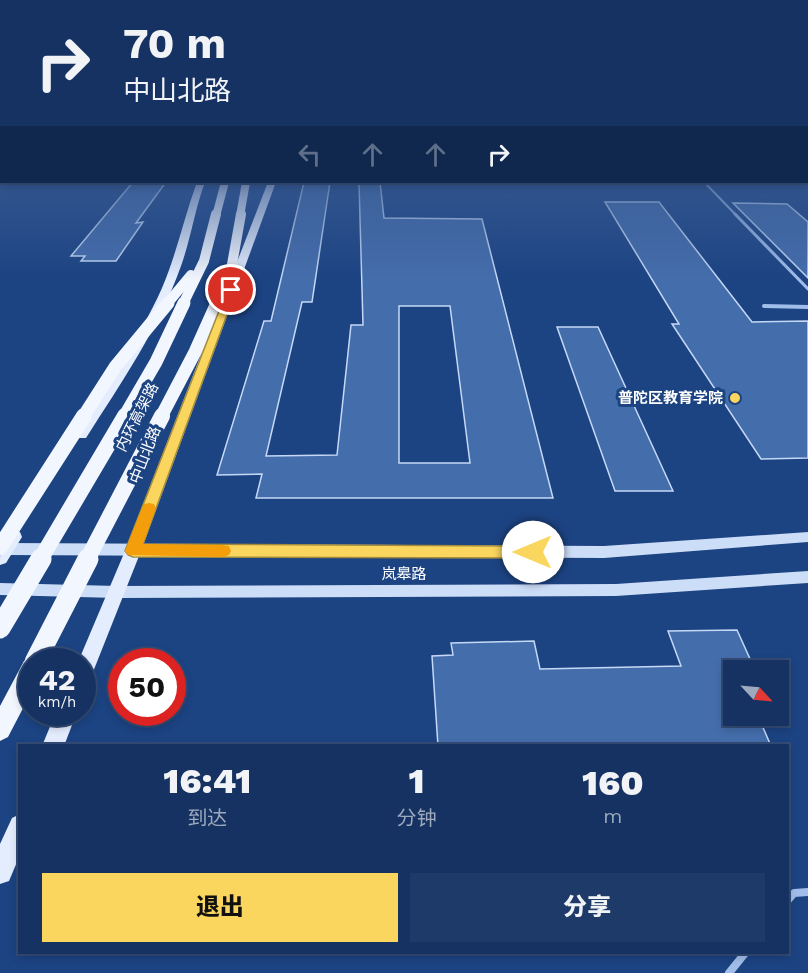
<!DOCTYPE html>
<html lang="zh">
<head>
<meta charset="utf-8">
<style>
	:root { --surface:#153262; --page:#1e3a68; --text:#f1f3f6; --muted:#9daabe; --line:#344d77; --accent:#fad65e }
	body { margin:0; font-family:"Work Sans","Noto Sans SC",sans-serif; background:var(--page); color:var(--text); height:100vh; display:flex; flex-direction:column; font-size:22px; white-space:nowrap }
	* { box-sizing:border-box; margin:0 }
	p { font-size:20px; color:var(--muted) }
	.icon { flex:none; width:33px; height:33px; fill:none; stroke:currentColor; stroke-width:2; stroke-linecap:round; stroke-linejoin:round }
	.map { position:relative; flex:1; overflow:hidden }
	.sheet { position:absolute; left:18px; top:744px; width:771px; height:210px; display:flex; flex-direction:column; background:var(--surface); border-radius:0px; box-shadow:0 3px 9px #0003,0 0 0 2px var(--line) }
	.sheet>* { flex:none }
	.hud { position:absolute; left:0px; top:0px; width:808px; height:183px; box-shadow:0 3px 9px #0003,0 0 0 2px var(--line); background:#153262; color:var(--text); overflow:hidden }
	.needle { width:39px; rotate:116deg }
	.tools { position:absolute; left:723px; top:660px; display:grid; gap:12px }
	.tools a { display:grid; place-items:center; width:66px; height:66px; border-radius:0px; background:var(--surface); box-shadow:0 3px 9px #0003,0 0 0 2px var(--line); font-size:30px }
	.speed { position:absolute; left:18px; top:648px; display:flex; gap:12px; font-size:30px; font-weight:700; text-align:center }
	.speed>* { display:grid; place-content:center; width:78px; height:78px; border-radius:50%; background:var(--surface); box-shadow:0 3px 9px #0003,0 0 0 2px var(--line); line-height:1 }
	.speed small { font-size:15px; font-weight:400 }
	.speed .limit { border:9px solid #d22; background:#fff; color:#111 }
	.pin { position:absolute; display:grid; place-items:center; width:51px; height:51px; color:#fff; margin:-26px; border:3px solid #fff; border-radius:50%; box-shadow:0 2px 6px #0007 }
	.me { position:absolute; width:66px; margin:-33px; rotate:270deg; stroke-linejoin:round; filter:drop-shadow(0 0 4px #0008) }
	.turn { display:flex; align-items:center; gap:21px; height:126px; padding:0 24px; font-size:27px }
	.turn .icon { width:78px; height:78px; stroke-width:2.5 }
	.turn b { display:block; font-size:42px; line-height:51px }
	.lanes { display:flex; align-items:center; height:57px; padding:0 24px; background:#0003; justify-content:center; gap:30px; direction:ltr }
	.lanes .off { opacity:.35 }
	.eta { display:flex; justify-content:space-evenly; align-items:center; height:102px; text-align:center }
	.eta b { font-size:36px; font-weight:800; line-height:42px }
	.action { display:flex; gap:12px; margin-top:auto; padding:12px 24px }
	.action a { flex:1; height:69px; border-radius:0px; background:var(--accent); color:#111; font-size:24px; font-weight:800; line-height:69px; text-align:center }
	.action a+a { background:var(--page); color:var(--text) }
	.map>svg:first-child { display:block }
	.building { fill:#446dab; stroke:#c5d9f7; stroke-width:1.5; fill-rule:evenodd }
	.lines { fill:none; stroke-linecap:round; stroke-linejoin:round }
	.service-far3 { stroke:#a1beea; stroke-width:2 }
	.service-far2 { stroke:#a1beea; stroke-width:3 }
	.service-far1 { stroke:#a1beea; stroke-width:4 }
	.service { stroke:#a1beea; stroke-width:8 }
	.minor { stroke:#a1beea; stroke-width:3 }
	.tertiary { fill:#a1beea; fill-rule:evenodd }
	.secondary { fill:#ccddf7; fill-rule:evenodd }
	.primary { fill:#e4edfe; fill-rule:evenodd }
	.trunk { fill:#f2f6fe; fill-rule:evenodd }
	.trunk-bridge-far4 { stroke:#f2f6fe; stroke-width:8 }
	.trunk-bridge-far3 { stroke:#f2f6fe; stroke-width:10 }
	.trunk-bridge-far2 { stroke:#f2f6fe; stroke-width:13 }
	.trunk-bridge-far1 { stroke:#f2f6fe; stroke-width:16 }
	.trunk-bridge { stroke:#f2f6fe; stroke-width:21 }
	.route { fill:#fad65e; stroke:#a28b3d; stroke-width:1.5 }
	.slow { fill:#f59e0b }
	.poi-dot { fill:#fad65e; stroke:#1c4382; stroke-width:2 }
	.labels { text-anchor:middle; dominant-baseline:central; stroke-width:6; stroke-linejoin:round; paint-order:stroke }
	.poi-label { font-size:15px; font-weight:bold; fill:#fff; stroke:#1c4382; text-anchor:end }
	.street-label { font-size:15px; fill:#fff; stroke:#1c4382 }
</style>
</head>
<body>
<div class="map">
<svg width="808" height="973" viewBox="0 0 808 973">
	<rect width="100%" height="100%" fill="#1c4382"/>
	<g class="building">
		<path d="M133,182h33l-30,41 7,-1 -27,39h-35l4,-5h-14z"/>
		<path d="M304,182h26l-18,120h-10l-36,154 71,-1 14,-130h12l-4,-143h21l4,36 98,1 71,279h-297l6,-24 -45,1 47,-154h7zM399,306h51l20,157h-71z"/>
		<path d="M605,202h54l93,120 56,-1v137l-47,1 -89,-135h7z"/>
		<path d="M733,203l54,1 21,18v56z"/>
		<path d="M557,327h41l75,164h-58z"/>
		<path d="M737,630l18,40h-21v46h24l13,30h-333l-6,-90 21,-1 -2,-12 83,-2 6,28 141,-3 -13,-35z"/>
	</g>
	<g class="lines">
		<path class="service-far3" d="M704,182l33,34"/>
		<path class="service-far2" d="M735,214l73,75"/>
		<path class="service-far1" d="M764,306l44,1"/>
		<g class="service">
			<path d="M788,900l6,-7 14,-1"/>
			<path d="M729,973l17,-21"/>
		</g>
		<path class="minor" d="M0,161l2,-2"/>
		<path class="tertiary" d="M807,180l1,4h-60l-3,-2z"/>
		<g class="secondary">
			<path d="M808,532v10l-204,16 -598,-3 -6,-5 1,-5 5,-2 598,3z"/>
			<path d="M808,571v12l-192,13 -499,2 -117,-3v-12l117,3 499,-2z"/>
		</g>
		<g class="primary">
			<path d="M197,182h8c-10,27 -14,56 -24,84 -22,62 -60,117 -95,172h-10l-2,-3c30,-49 65,-95 88,-147 15,-35 22,-71 35,-106z"/>
			<path d="M268,182h8l-135,369 -52,131 -7,3v-23h-4l47,-111z"/>
			<path d="M14,530l6,2 2,5 -16,26 -6,2c0,-14 0,-29 14,-35z"/>
			<path d="M56,712h21l-13,34h-22z"/>
			<path d="M20,814v41l-11,26 -9,3v-40l12,-26z"/>
		</g>
		<path class="trunk" d="M32,657l8,5h-8v29l-24,46 -8,4v-35l24,-45z"/>
		<g class="trunk-bridge-far4">
			<path d="M216,216l9,-34"/>
			<path d="M240,216l6,-34"/>
		</g>
		<g class="trunk-bridge-far3">
			<path d="M167,304l24,-29"/>
			<path d="M183,304l21,-43 12,-47"/>
			<path d="M216,304l15,-34 10,-56"/>
		</g>
		<g class="trunk-bridge-far2">
			<path d="M83,417l32,-50 53,-64"/>
			<path d="M124,417l32,-55 28,-59"/>
			<path d="M161,417l34,-65 22,-49"/>
		</g>
		<g class="trunk-bridge-far1">
			<path d="M0,547l84,-131"/>
			<path d="M40,560l85,-144"/>
			<path d="M87,560l75,-144"/>
		</g>
		<g class="trunk-bridge">
			<path d="M0,628l41,-69"/>
			<path d="M35,662l53,-103"/>
		</g>
	</g>
	<linearGradient id="sky" x2="0" y2="1"><stop stop-color="#0f2548"/><stop offset="0.52" stop-color="#3a5b92"/><stop offset="1" stop-color="#3a5b92" stop-opacity="0"/></linearGradient>
	<rect width="808" height="281" fill="url(#sky)"/>
	<path class="route" d="M228,288l8,2 -93,254 390,2 6,2 2,4 -2,4 -6,2 -400,-1 -5,-2 -3,-4z"/>
	<path class="slow" d="M149,503l5,1 2,4 -13,36 80,1 6,1 2,5 -2,4 -6,2 -95,-2 -3,-4 17,-43 2,-4z"/>
	<circle class="poi-dot" cx="735" cy="398" r="6"/>
	<g class="labels">
		<g class="poi-label">
			<text x="723" y="398">普陀区教育学院</text>
		</g>
		<g class="street-label">
			<text transform="translate(137 417) rotate(-63)">内环高架路</text>
			<text transform="translate(145 455) rotate(-69)">中山北路</text>
			<text x="404" y="574">岚皋路</text>
		</g>
	</g>
</svg>
<div class="tools">
<a><svg class="needle" viewBox="-14 -14 28 28"><path d="M0-13l5 13h-10z" fill="#e53935"/><path d="M0 13l5-13h-10z" fill="#9daabe"/></svg></a>
</div>
<div class="speed"><div>42<small>km/h</small></div><div class="limit">50</div></div>
<div class="pin" style="left:231px;top:290px;background:#d93025"><svg class="icon" aria-label="arrive" viewBox="0 0 24 24"><path d="M6 21V4h12l-3 4 3 4H6"/></svg></div>
<svg class="me" style="left:533px;top:552px" viewBox="-20 -20 40 40"><circle r="19" fill="#fff"/><path d="M0-13L10 11 0 6-10 11z" fill="#fad65e"/></svg>
<div class="hud">
<div class="turn"><svg class="icon" aria-label="right" viewBox="0 0 24 24"><path d="M7 20v-9h11M14 6l5 5-5 5"/></svg><div><b>70 m</b>中山北路</div></div>
<div class="lanes"><svg class="icon off" aria-label="left" viewBox="0 0 24 24"><path d="M17 20v-9H6M10 6l-5 5 5 5"/></svg><svg class="icon off" aria-label="ahead" viewBox="0 0 24 24"><path d="M12 20V5M6 11l6-6 6 6"/></svg><svg class="icon off" aria-label="ahead" viewBox="0 0 24 24"><path d="M12 20V5M6 11l6-6 6 6"/></svg><svg class="icon" aria-label="right" viewBox="0 0 24 24"><path d="M7 20v-9h11M14 6l5 5-5 5"/></svg></div>
</div>
<section class="sheet">
<div class="eta">
<div><b>16:41</b><p>到达</p></div>
<div><b>1</b><p>分钟</p></div>
<div><b>160</b><p>m</p></div>
</div>
<div class="action"><a>退出</a><a>分享</a></div>
</section>
</div>
</body>
</html>
